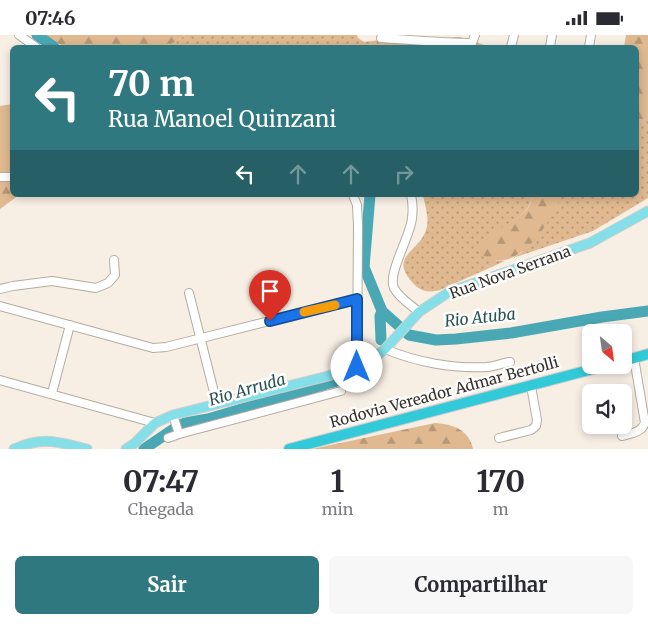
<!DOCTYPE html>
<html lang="pt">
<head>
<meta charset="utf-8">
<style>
	:root { --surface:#fff; --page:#f7f7f7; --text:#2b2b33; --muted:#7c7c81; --accent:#307880 }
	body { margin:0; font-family:Merriweather,serif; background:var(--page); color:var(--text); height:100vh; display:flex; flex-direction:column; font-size:19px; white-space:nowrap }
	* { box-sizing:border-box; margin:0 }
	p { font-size:16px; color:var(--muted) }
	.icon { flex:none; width:28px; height:28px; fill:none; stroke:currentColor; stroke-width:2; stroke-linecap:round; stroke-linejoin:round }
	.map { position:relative; height:414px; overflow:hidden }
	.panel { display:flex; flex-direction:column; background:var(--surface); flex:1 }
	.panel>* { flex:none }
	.guide { position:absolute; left:10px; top:10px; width:629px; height:152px; border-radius:8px; box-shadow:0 2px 8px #0003; background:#307880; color:#fff; overflow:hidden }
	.needle { width:32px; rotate:151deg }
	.buttons { position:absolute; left:582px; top:289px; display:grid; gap:10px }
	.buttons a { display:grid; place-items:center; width:50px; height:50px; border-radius:8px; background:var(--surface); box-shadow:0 2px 8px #0003; font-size:25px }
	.pin { position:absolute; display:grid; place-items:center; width:42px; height:42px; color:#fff; margin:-51px -21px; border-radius:50% 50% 50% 0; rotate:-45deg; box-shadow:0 0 5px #0007 }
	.pin .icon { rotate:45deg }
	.me { position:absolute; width:55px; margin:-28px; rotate:0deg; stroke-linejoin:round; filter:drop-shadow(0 0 4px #0008) }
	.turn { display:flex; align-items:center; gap:18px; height:105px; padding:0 15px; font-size:22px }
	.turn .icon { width:65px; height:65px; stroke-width:2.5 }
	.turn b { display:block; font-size:35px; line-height:42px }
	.lanes { display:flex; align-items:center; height:48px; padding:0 15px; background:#0003; justify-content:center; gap:25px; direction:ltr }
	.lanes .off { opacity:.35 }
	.eta { display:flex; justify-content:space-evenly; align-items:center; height:85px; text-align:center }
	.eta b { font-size:30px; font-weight:700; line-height:35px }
	.button { display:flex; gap:10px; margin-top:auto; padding:10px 15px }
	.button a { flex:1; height:58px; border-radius:8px; background:var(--accent); color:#fff; font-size:20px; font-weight:700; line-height:58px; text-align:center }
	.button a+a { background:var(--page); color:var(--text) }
	.status { display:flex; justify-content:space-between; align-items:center; height:35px; padding:0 25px; background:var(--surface); direction:ltr }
	.status svg { height:14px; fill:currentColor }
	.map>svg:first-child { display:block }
	.grass { fill:url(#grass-dots) }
	.forest { fill:url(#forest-firs) }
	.garden { fill:#e0b990 }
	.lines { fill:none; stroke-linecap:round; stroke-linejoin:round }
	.river { stroke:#49a8b3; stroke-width:11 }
	.minor-casing { stroke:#b4aca2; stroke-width:10 }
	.major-casing { stroke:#cfcecd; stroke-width:11 }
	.highway-casing { stroke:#cfcecd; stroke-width:12 }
	.minor { stroke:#fff; stroke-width:8 }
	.major { stroke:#84dfe8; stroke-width:9 }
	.highway { stroke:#32cad9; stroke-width:10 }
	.route-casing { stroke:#114b97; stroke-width:12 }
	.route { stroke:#1a73e8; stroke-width:9 }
	.slow { stroke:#f59e0b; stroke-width:9 }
	.labels { text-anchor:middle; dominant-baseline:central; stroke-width:5; stroke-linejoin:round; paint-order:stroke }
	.street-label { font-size:15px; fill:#35322e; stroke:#fefdfb }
	.water-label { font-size:16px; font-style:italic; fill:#275256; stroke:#fefdfb }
</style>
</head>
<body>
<div class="status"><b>07:46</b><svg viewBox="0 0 49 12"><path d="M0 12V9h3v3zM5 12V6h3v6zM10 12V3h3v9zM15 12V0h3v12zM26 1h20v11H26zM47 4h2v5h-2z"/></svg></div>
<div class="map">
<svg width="648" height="414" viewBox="0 0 648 414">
	<defs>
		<pattern id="grass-dots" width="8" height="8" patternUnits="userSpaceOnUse" patternTransform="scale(1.25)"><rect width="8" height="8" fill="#e0b990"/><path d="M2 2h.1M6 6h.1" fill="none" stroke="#b69776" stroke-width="1.8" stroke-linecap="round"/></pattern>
		<pattern id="forest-firs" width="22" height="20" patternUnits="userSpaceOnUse" patternTransform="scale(1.25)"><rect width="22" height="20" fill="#e0b990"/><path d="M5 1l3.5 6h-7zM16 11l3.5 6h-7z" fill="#b69776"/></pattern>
	</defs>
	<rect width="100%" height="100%" fill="#f7eee4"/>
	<g class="grass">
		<path d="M185,0h172l1,3 6,4 32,-4 39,6 -4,3h-275c12,-1 20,-4 29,-12z"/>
		<path d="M648,83v80l-55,33 -80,27 9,-6 37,-53 2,-4h75v-71z"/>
		<path d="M423,160h109v2c-4,20 -25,28 -42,38l6,26h9l-65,29c-12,3 -19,2 -28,-8 -23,-26 7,-30 14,-52 4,-11 -1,-24 -3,-35z"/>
	</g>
	<g class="forest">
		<path d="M42,0h143c-9,8 -17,11 -29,12h-91z"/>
		<path d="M626,0h22v83l-12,6v-77h-12z"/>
		<path d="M455,2h5l31,10h-60l12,-6z"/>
		<path d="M12,145v15h7l-19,14v-27z"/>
		<path d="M532,160h29c-9,28 -49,88 -82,57 1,-26 51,-25 53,-57z"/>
		<path d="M435,388c18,1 34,7 38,26h-161z"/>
	</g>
	<path class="garden" d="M12,69v70l-12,2v-70z"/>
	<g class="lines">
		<g class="river">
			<path d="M37,0l17,12"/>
			<path d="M370,160l-6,72 18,44 27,24 27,5 20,-1 55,-6 91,-16 46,-6"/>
			<path d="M381,305l-1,-24 2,-5"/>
			<path d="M144,414l31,-21 10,-5 23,-4 156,-46"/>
		</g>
		<defs>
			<g id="minor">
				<path d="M19,0l17,12"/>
				<path d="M381,3c30,2 60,5 91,5l3,-8"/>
				<path d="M511,12l3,-12"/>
				<path d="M550,12l2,-12"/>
				<path d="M589,12l2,-12"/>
				<path d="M0,142h12"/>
				<path d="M353,160l4,10 1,21 -1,141"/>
				<path d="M411,160c2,8 2,15 1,23 -1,17 -25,56 -18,70 5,10 17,17 25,24"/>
				<path d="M0,254l13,-3 39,-5 44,7 12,-5 7,-8 -1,-15"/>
				<path d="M189,258l28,111"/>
				<path d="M0,271l153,42 13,-1 191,-48"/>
				<path d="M385,314c31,13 68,20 102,18 8,-1 16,-4 23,-5"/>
				<path d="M0,345l155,43"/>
				<path d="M52,358l18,-68"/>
				<path d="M179,399l162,-43"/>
				<path d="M622,401c9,-3 19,-3 23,-13l-11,-65"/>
				<path d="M168,403l11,-4 -6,-19"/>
				<path d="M499,403l32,-8 5,-4 1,-6 -6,-34"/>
			</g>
			<g id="major">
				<path d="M14,414c30,-13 43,-7 73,0"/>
				<path d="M126,414l9,-6 20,-20 18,-8 155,-39 29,-9 16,-8 12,-10 34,-37 30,-20 141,-49 58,-32"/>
			</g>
			<g id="highway">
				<path d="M624,326l24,-7"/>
				<path d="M289,414l319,-84"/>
			</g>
		</defs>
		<use href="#minor" class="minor-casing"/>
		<use href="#major" class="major-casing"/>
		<use href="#highway" class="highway-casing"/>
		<use href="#minor" class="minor"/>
		<use href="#major" class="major"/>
		<use href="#highway" class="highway"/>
	</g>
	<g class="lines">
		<defs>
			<path id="route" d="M270,286l87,-22v68"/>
		</defs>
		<use href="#route" class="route-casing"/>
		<use href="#route" class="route"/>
		<path class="slow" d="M304,277l31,-7"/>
	</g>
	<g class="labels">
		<g class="street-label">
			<text transform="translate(510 237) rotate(-20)">Rua Nova Serrana</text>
			<text transform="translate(444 357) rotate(-15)">Rodovia Vereador Admar Bertolli</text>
		</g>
		<g class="water-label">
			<text transform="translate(480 282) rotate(-6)">Rio Atuba</text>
			<text transform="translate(247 354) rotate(-16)">Rio Arruda</text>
		</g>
	</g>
</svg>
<div class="buttons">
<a><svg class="needle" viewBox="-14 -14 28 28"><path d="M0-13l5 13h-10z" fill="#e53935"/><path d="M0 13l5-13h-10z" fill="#7c7c81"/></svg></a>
<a><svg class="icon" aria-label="sound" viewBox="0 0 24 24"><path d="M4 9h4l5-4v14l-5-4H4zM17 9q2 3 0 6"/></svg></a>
</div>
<div class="pin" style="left:270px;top:286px;background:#d93025"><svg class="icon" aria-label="arrive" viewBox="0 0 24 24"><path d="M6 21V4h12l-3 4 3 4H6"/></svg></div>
<svg class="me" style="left:357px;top:332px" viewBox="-20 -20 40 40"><circle r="19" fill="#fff"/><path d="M0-13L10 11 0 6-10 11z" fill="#1a73e8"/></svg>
<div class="guide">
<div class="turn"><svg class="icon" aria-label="left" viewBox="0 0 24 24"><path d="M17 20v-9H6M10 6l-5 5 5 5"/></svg><div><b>70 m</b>Rua Manoel Quinzani</div></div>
<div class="lanes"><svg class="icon" aria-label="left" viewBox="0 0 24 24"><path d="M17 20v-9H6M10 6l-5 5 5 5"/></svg><svg class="icon off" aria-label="ahead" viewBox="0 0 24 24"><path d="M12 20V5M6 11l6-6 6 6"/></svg><svg class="icon off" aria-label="ahead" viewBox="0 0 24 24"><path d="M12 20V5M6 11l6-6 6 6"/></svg><svg class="icon off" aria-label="right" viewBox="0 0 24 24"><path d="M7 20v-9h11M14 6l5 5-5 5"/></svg></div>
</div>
</div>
<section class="panel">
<div class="eta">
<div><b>07:47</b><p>Chegada</p></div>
<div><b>1</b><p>min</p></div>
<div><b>170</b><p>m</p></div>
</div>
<div class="button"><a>Sair</a><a>Compartilhar</a></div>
</section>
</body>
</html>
